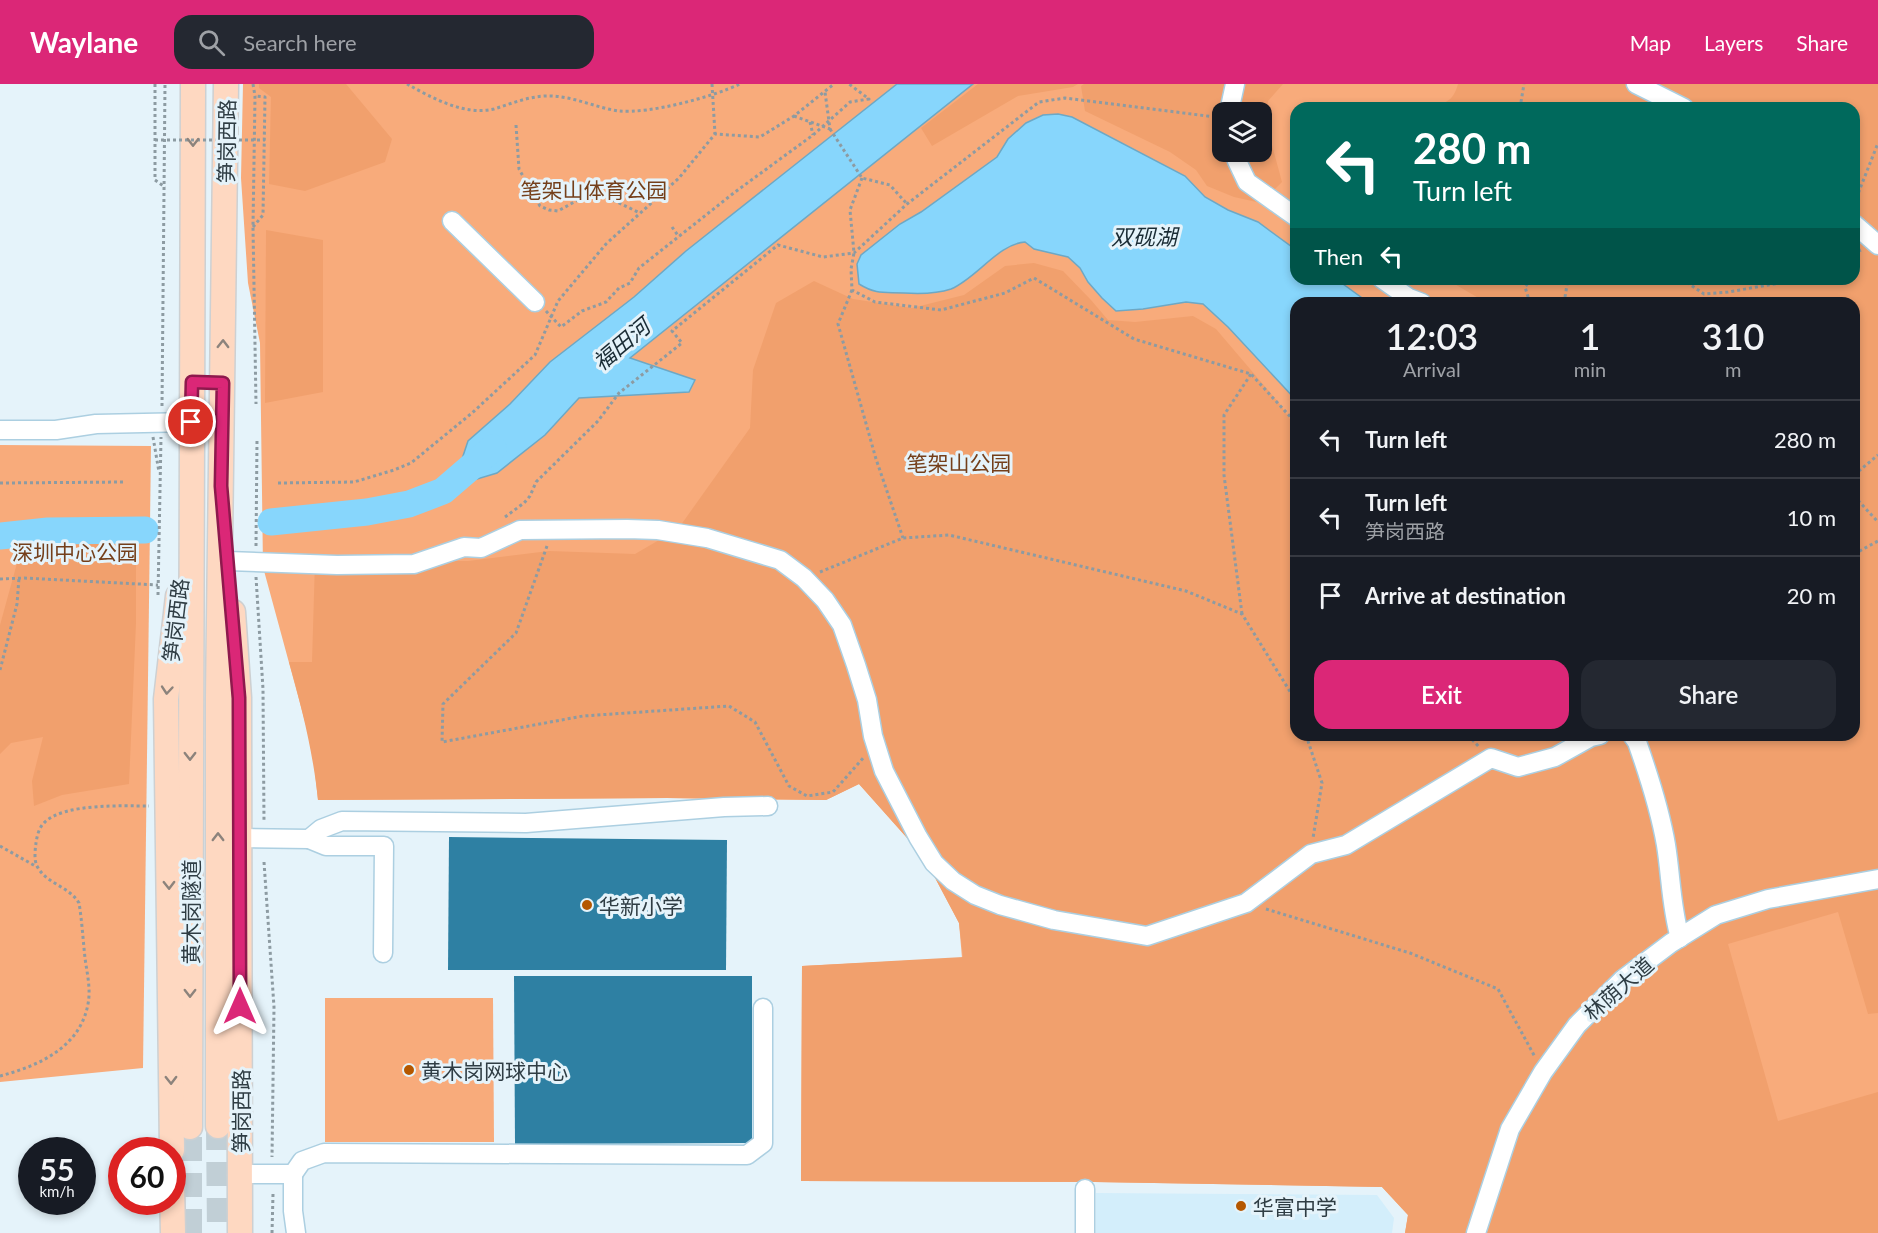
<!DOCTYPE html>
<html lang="en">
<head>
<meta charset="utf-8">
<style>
	:root { --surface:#171b24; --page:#242831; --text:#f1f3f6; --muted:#9ea1a6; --line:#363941; --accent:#db2777 }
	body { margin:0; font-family:Lato,"Noto Sans SC",sans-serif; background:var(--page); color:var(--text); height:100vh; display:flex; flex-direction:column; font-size:22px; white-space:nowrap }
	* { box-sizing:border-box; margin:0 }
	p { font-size:20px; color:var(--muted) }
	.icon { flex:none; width:33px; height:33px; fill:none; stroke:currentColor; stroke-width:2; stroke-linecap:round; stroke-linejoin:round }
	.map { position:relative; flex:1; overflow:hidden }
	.panel { position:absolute; left:1290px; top:213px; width:570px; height:444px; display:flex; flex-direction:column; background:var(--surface); border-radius:18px; box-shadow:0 3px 9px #0003 }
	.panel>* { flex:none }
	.hud { position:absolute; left:1290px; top:18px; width:570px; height:183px; border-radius:18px; box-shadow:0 3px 9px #0003; background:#00695c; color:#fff; overflow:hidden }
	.buttons { position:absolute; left:1212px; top:18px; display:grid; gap:12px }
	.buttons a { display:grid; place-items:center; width:60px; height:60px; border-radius:12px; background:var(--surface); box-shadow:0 3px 9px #0003; font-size:30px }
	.speed { position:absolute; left:18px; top:1053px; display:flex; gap:12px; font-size:30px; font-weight:700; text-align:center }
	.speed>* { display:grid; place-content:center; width:78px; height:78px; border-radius:50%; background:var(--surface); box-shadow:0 3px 9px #0003; line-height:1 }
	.speed small { font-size:15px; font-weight:400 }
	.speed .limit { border:9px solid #d22; background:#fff; color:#111 }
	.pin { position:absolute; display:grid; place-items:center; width:51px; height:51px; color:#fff; margin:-26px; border:3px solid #fff; border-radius:50%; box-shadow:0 2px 6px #0007 }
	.me { position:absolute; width:66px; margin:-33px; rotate:0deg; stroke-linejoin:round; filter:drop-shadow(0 0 4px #0008) }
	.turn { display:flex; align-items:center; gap:21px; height:126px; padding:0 24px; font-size:27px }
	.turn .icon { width:78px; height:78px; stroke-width:2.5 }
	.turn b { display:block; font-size:42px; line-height:51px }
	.then { display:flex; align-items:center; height:57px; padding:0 24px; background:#0003; gap:12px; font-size:22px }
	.eta { display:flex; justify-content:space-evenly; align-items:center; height:102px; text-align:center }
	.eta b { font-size:36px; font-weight:600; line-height:42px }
	.button { display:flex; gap:12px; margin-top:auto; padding:12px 24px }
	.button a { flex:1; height:69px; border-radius:18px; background:var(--accent); color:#fff; font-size:24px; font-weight:600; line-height:69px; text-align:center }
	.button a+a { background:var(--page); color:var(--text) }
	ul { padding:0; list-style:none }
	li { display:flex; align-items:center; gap:18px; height:78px; padding:0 24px; border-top:2px solid var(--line) }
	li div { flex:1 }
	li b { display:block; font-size:22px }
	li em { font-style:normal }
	header { display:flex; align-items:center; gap:36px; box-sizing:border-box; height:84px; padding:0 30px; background:var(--accent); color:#fff }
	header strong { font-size:28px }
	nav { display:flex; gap:33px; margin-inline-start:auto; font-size:21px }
	.search { width:420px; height:54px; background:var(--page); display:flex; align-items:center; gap:15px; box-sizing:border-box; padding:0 21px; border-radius:18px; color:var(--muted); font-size:22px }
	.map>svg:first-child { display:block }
	.built { fill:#d3eefb }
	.green { fill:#f8ab7b; fill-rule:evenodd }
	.forest { fill:#f1a06d; fill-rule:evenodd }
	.water { fill:#87d6fc; stroke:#6da8c5; stroke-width:1.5 }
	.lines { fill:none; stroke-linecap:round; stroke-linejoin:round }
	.river { stroke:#87d6fc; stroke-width:27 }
	.building { fill:#2e80a3 }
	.major-tunnel { stroke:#c1cfd6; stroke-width:24; stroke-dasharray:24 12; stroke-linecap:butt }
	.minor-casing { stroke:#accfe1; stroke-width:21 }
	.major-casing { stroke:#cdd0d2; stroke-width:27 }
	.path { stroke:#8d9ba2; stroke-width:3; stroke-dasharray:3 3; stroke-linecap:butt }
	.minor { stroke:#fff; stroke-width:18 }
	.major { stroke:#fed8c1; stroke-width:24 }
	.path-bridge { stroke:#8d9ba2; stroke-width:3; stroke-dasharray:3 3; stroke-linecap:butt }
	.oneway { stroke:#8c837c }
	.route-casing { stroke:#8e194d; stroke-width:15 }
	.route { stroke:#db2777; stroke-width:10 }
	.poi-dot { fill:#b45700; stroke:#e5f3fa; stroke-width:2 }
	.labels { text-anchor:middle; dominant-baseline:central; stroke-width:6; stroke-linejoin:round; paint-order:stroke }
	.street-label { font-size:21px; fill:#2f3d44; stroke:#e5f3fa }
	.park-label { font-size:21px; fill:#743f1a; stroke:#e5f3fa }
	.poi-label { font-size:21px; fill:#2f3d44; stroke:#e5f3fa; text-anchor:start }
	.water-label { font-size:22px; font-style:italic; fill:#1a2c35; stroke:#e5f3fa }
</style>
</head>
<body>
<header>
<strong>Waylane</strong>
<div class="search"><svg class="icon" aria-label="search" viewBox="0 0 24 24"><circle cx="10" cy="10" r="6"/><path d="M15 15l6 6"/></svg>Search here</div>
<nav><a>Map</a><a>Layers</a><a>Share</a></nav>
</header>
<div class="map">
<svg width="1878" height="1149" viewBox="0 0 1878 1149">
	<rect width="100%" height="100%" fill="#e5f3fa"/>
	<path class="built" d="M1096,1109l281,2 17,23 -2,15h-296z"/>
	<g class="green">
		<path d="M243,0h1635v1149h-473l3,-18 -26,-28 -287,-5 -294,-1 1,-215 160,-8 -3,-35 -35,-66 -65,-73 -33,16 -159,-2 -349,2 -4,-36 -7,-35 -44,-162 -3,-224 -12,-60 -7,-105zM1296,24h558v171h-558zM1222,28h40v40h-40zM1296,219h558v432h-558z"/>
		<path d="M0,361l151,1 -8,622 -143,14z"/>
		<path d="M325,914h168l1,144h-169z"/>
	</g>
	<g class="forest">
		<path d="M259,0h87l46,55 -7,23 -80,29 -36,-7 2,-87 -12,-9z"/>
		<path d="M978,0h100l-5,3 -55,9 -86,50 -11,-18z"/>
		<path d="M1084,0h199l-15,17 -2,22 16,59 -21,21 -27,-6 -27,-11 -11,-16 -26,-18 -85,-41 -4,-25zM1222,28h40v40h-40z"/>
		<path d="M1458,0h420v929l-10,1 -30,-102 -110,32 50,177 100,-29v141h-473l3,-18 -26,-28 -287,-5 -294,-1 1,-215 161,-9 -4,-34 -35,-66 -65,-73 -33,16 -159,-2 -349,2c-5,-48 -16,-92 -29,-138h23l3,-101h153l81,-10 86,3 43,-25 72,-101 3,-58 23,-67 38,-22 39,18 59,9 52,-13 41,-29 29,-3 29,8 28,29 17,20 27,2 58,-6 23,13 63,74 17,25v307h558v-432h-197l-24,-4 -11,4h-135l-41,-24h296l8,3 3,-3h101v-171h-427c17,-5 26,-5 31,-24z"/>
		<path d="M266,146l57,10v152l-58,11z"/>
		<path d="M122,452l14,4v83l-7,161 -67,11 -28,11 -2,-25 11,-44 -32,6 -11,11v-129l22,-80z"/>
	</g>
	<g class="water">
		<path d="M897,0h76l-343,274 65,22 -6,12 -110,6 -34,37 -48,38 -23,7 -14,-15 8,-24 42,-37 40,-42 84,-65 52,-46z"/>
		<path d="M1058,30l14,3 113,59 20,21 23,13 30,12 38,28v29h40l33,24h-73v97l-68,-73 -25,-23 -17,-2 -43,7 -27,2 -14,-13 -14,-16 -8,-14 -12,-11 -34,-8 -9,-7c-27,2 -48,36 -74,47 -15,5 -31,5 -47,4 -20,-1 -27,2 -45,-9l-2,-20 4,-9 39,-31 21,-12 76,-55 11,-18 18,-16 17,-8z"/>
	</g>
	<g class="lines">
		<g class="river">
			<path d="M271,438l96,-10 42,-8 34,-13 50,-43"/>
			<path d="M0,452l48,-5 97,-1"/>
		</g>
	</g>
	<g class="building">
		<path d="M449,753l278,3 -1,130h-278z"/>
		<path d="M514,892h238v167l-237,1z"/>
	</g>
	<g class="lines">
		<g class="major-tunnel">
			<path d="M218,1042l1,107"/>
			<path d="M190,1149v-106"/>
		</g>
		<defs>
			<g id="minor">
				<path d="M1636,0l48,24"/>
				<path d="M1229,28l6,-28"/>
				<path d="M1234,68l3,9 10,21 49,35"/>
				<path d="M452,137l83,81"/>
				<path d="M1854,140l24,21"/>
				<path d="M1382,195l27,19 13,5"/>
				<path d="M0,346h56l40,-6 95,-2"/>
				<path d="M228,477l109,4 77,-1 50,-17 17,1 39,-18 107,-1 31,1 49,8 73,22 24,18 21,22 17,25 14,40 11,35 6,36 11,35 34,66 16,26 19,18 22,14 25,10 54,15 93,16 99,-33 65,-49 35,-9 145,-87 27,9 37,-10 36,-20 9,-2"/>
				<path d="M1632,651l5,7c12,34 23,68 29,103 5,31 5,62 14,93"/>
				<path d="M239,754l70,1 12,-10 21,-8 184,2 198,-16 44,-1"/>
				<path d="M309,755l17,7h58l-1,107"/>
				<path d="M241,1090h52l9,-13 22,-8 423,2 16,-12v-135"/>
				<path d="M293,1090v37l3,22"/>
				<path d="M1085,1149v-44"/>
				<path d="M1476,1149l34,-104 33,-57 34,-47 45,-45 49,-37 45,-28 52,-16 110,-20"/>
			</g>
			<g id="major">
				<path d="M233,528l6,86 1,535"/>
				<path d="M218,1042v-428l8,-614"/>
				<path d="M190,1043l3,-1043"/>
				<path d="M172,1066l-6,-451 12,-103"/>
				<path d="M172,1100l1,49"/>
			</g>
		</defs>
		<use href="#minor" class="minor-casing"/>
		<use href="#major" class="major-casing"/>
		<g class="path">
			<path d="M155,0v96l10,7"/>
			<path d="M253,0l2,12 -2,131 3,177"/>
			<path d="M407,0c25,14 58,32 87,25 19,-6 38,-14 58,-13 23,1 45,12 67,15 31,3 93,-14 121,-27"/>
			<path d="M712,0l3,50"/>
			<path d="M1520,24l4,-24"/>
			<path d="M810,38l3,13"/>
			<path d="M516,41l3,44 21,37 9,4 9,1 36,-20 46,22"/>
			<path d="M830,45l32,49 28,7 17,19"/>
			<path d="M862,94l-12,32 4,43 -3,16 1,21 23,12 66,8 64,-17 29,-15 100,61 117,35 45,49"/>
			<path d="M1854,120l24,-61"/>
			<path d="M253,143l10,-12 2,-118 -10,-1"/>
			<path d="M672,143l7,10"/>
			<path d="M1854,169l7,-3"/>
			<path d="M1682,195l22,15 24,-2 75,-13"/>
			<path d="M852,206l-14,34 38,135 27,79"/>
			<path d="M1530,219l-5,-16 6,-8"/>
			<path d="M1564,219l4,-24"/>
			<path d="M546,227l15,16 21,-16 24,-9 13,-14 11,-5 9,-15 96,-76 78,-57 37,-33 19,-3 -20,-15"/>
			<path d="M162,322l3,-322"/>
			<path d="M153,353l6,35"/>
			<path d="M1854,391l24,-20"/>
			<path d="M0,399l125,-1"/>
			<path d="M278,399l76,-1 40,-12 17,-7 61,-50 63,-58 23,-54 48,-57 73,-66 36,-44 45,3 34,-21 40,-32"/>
			<path d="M1854,412l24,26"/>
			<path d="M505,433l19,-14 6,-7 6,-14 62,-61 21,-28 63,-50 -10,-12 106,-86 45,12 31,-4 53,-49 132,-102 26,-4 150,19"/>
			<path d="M256,462l1,-106"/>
			<path d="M547,462l-31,87 -73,71 -1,38 141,-26 146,-10 26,16 34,64 18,10 26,-4 31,-35"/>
			<path d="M1854,470l24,-13"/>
			<path d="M820,488l83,-34 46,-3 237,56 56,23 52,84 2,7"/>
			<path d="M256,493l7,112 1,133"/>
			<path d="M0,495l24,-1 134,7"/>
			<path d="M158,511l3,-158"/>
			<path d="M1242,530l-18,-139v-60l27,-41"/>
			<path d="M0,586l17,-66 2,-26"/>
			<path d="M1306,651l16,48 -9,55"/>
			<path d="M1468,651l11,12"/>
			<path d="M0,762l37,21"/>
			<path d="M264,778l10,145 -2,150"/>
			<path d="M1266,825l144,44 88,36 37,68"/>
			<path d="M0,992c38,-10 80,-28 88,-72 3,-15 -1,-31 -3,-46 -2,-18 -3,-37 -6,-55 -10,-17 -33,-19 -42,-37 -3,-6 -2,-16 -1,-23 1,-7 3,-16 9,-21 20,-19 78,-16 104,-16"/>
			<path d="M272,1149l1,-39"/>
		</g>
		<use href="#minor" class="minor"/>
		<use href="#major" class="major"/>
		<g class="path-bridge">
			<path d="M794,32l36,13 -5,-37"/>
			<path d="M155,56h110"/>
		</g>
	</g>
	<defs><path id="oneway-chevron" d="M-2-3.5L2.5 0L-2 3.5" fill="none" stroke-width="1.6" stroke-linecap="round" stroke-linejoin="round" transform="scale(1.5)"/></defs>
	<g class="oneway">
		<use href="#oneway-chevron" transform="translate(193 58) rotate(90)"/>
		<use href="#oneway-chevron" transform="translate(223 260) rotate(-89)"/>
		<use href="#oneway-chevron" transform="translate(167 606) rotate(95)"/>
		<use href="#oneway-chevron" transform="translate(190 672) rotate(90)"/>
		<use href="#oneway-chevron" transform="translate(218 753) rotate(-90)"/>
		<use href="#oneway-chevron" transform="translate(169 801) rotate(89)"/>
		<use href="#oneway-chevron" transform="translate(190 909) rotate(90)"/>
		<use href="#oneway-chevron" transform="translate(171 996) rotate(89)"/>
	</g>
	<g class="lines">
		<defs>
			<path id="route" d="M191,338l1,-40 31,1 -2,103 18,212 1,308"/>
		</defs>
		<use href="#route" class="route-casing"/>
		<use href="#route" class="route"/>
	</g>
	<g class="poi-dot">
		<circle cx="587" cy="821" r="6"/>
		<circle cx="409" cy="986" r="6"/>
		<circle cx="1241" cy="1122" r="6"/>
	</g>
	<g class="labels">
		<g class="street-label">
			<text transform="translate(226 57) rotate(-89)">笋岗西路</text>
			<text transform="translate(175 536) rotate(-83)">笋岗西路</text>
			<text transform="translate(190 828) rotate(-90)">黄木岗隧道</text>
			<text transform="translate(1618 904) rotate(-41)">林荫大道</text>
			<text transform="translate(240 1027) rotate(-90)">笋岗西路</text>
		</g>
		<g class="park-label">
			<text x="594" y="105">笔架山体育公园</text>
			<text x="959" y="378">笔架山公园</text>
			<text x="75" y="467">深圳中心公园</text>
		</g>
		<g class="poi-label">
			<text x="599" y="821">华新小学</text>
			<text x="421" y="986">黄木岗网球中心</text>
			<text x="1253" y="1122">华富中学</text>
		</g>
		<g class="water-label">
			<text x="1144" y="152">双砚湖</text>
			<text transform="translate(621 260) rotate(-40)">福田河</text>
		</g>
	</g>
</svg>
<div class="buttons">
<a><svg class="icon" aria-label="layers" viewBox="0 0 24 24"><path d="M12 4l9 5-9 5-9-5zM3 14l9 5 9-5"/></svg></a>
</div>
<div class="speed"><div>55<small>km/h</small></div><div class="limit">60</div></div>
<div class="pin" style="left:191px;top:338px;background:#d93025"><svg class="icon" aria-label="arrive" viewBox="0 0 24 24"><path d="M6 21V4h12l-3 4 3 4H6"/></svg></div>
<svg class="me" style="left:240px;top:922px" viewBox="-20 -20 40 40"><path d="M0-17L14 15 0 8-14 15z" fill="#db2777" stroke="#fff" stroke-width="4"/></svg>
<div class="hud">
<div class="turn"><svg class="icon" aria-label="left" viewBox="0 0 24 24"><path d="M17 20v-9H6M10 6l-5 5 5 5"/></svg><div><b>280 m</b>Turn left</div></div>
<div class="then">Then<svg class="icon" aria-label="left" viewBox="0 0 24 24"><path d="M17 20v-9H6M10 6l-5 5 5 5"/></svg></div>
</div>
<section class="panel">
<div class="eta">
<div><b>12:03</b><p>Arrival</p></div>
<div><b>1</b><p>min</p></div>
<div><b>310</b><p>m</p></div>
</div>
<ul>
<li><svg class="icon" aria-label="left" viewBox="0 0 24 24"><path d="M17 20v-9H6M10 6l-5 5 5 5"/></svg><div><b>Turn left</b></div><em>280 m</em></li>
<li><svg class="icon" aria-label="left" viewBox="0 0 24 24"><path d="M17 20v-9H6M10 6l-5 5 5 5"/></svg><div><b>Turn left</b><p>笋岗西路</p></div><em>10 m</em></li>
<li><svg class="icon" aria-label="arrive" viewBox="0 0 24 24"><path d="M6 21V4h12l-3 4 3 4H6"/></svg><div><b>Arrive at destination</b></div><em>20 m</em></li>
</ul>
<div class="button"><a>Exit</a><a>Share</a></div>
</section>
</div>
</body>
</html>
